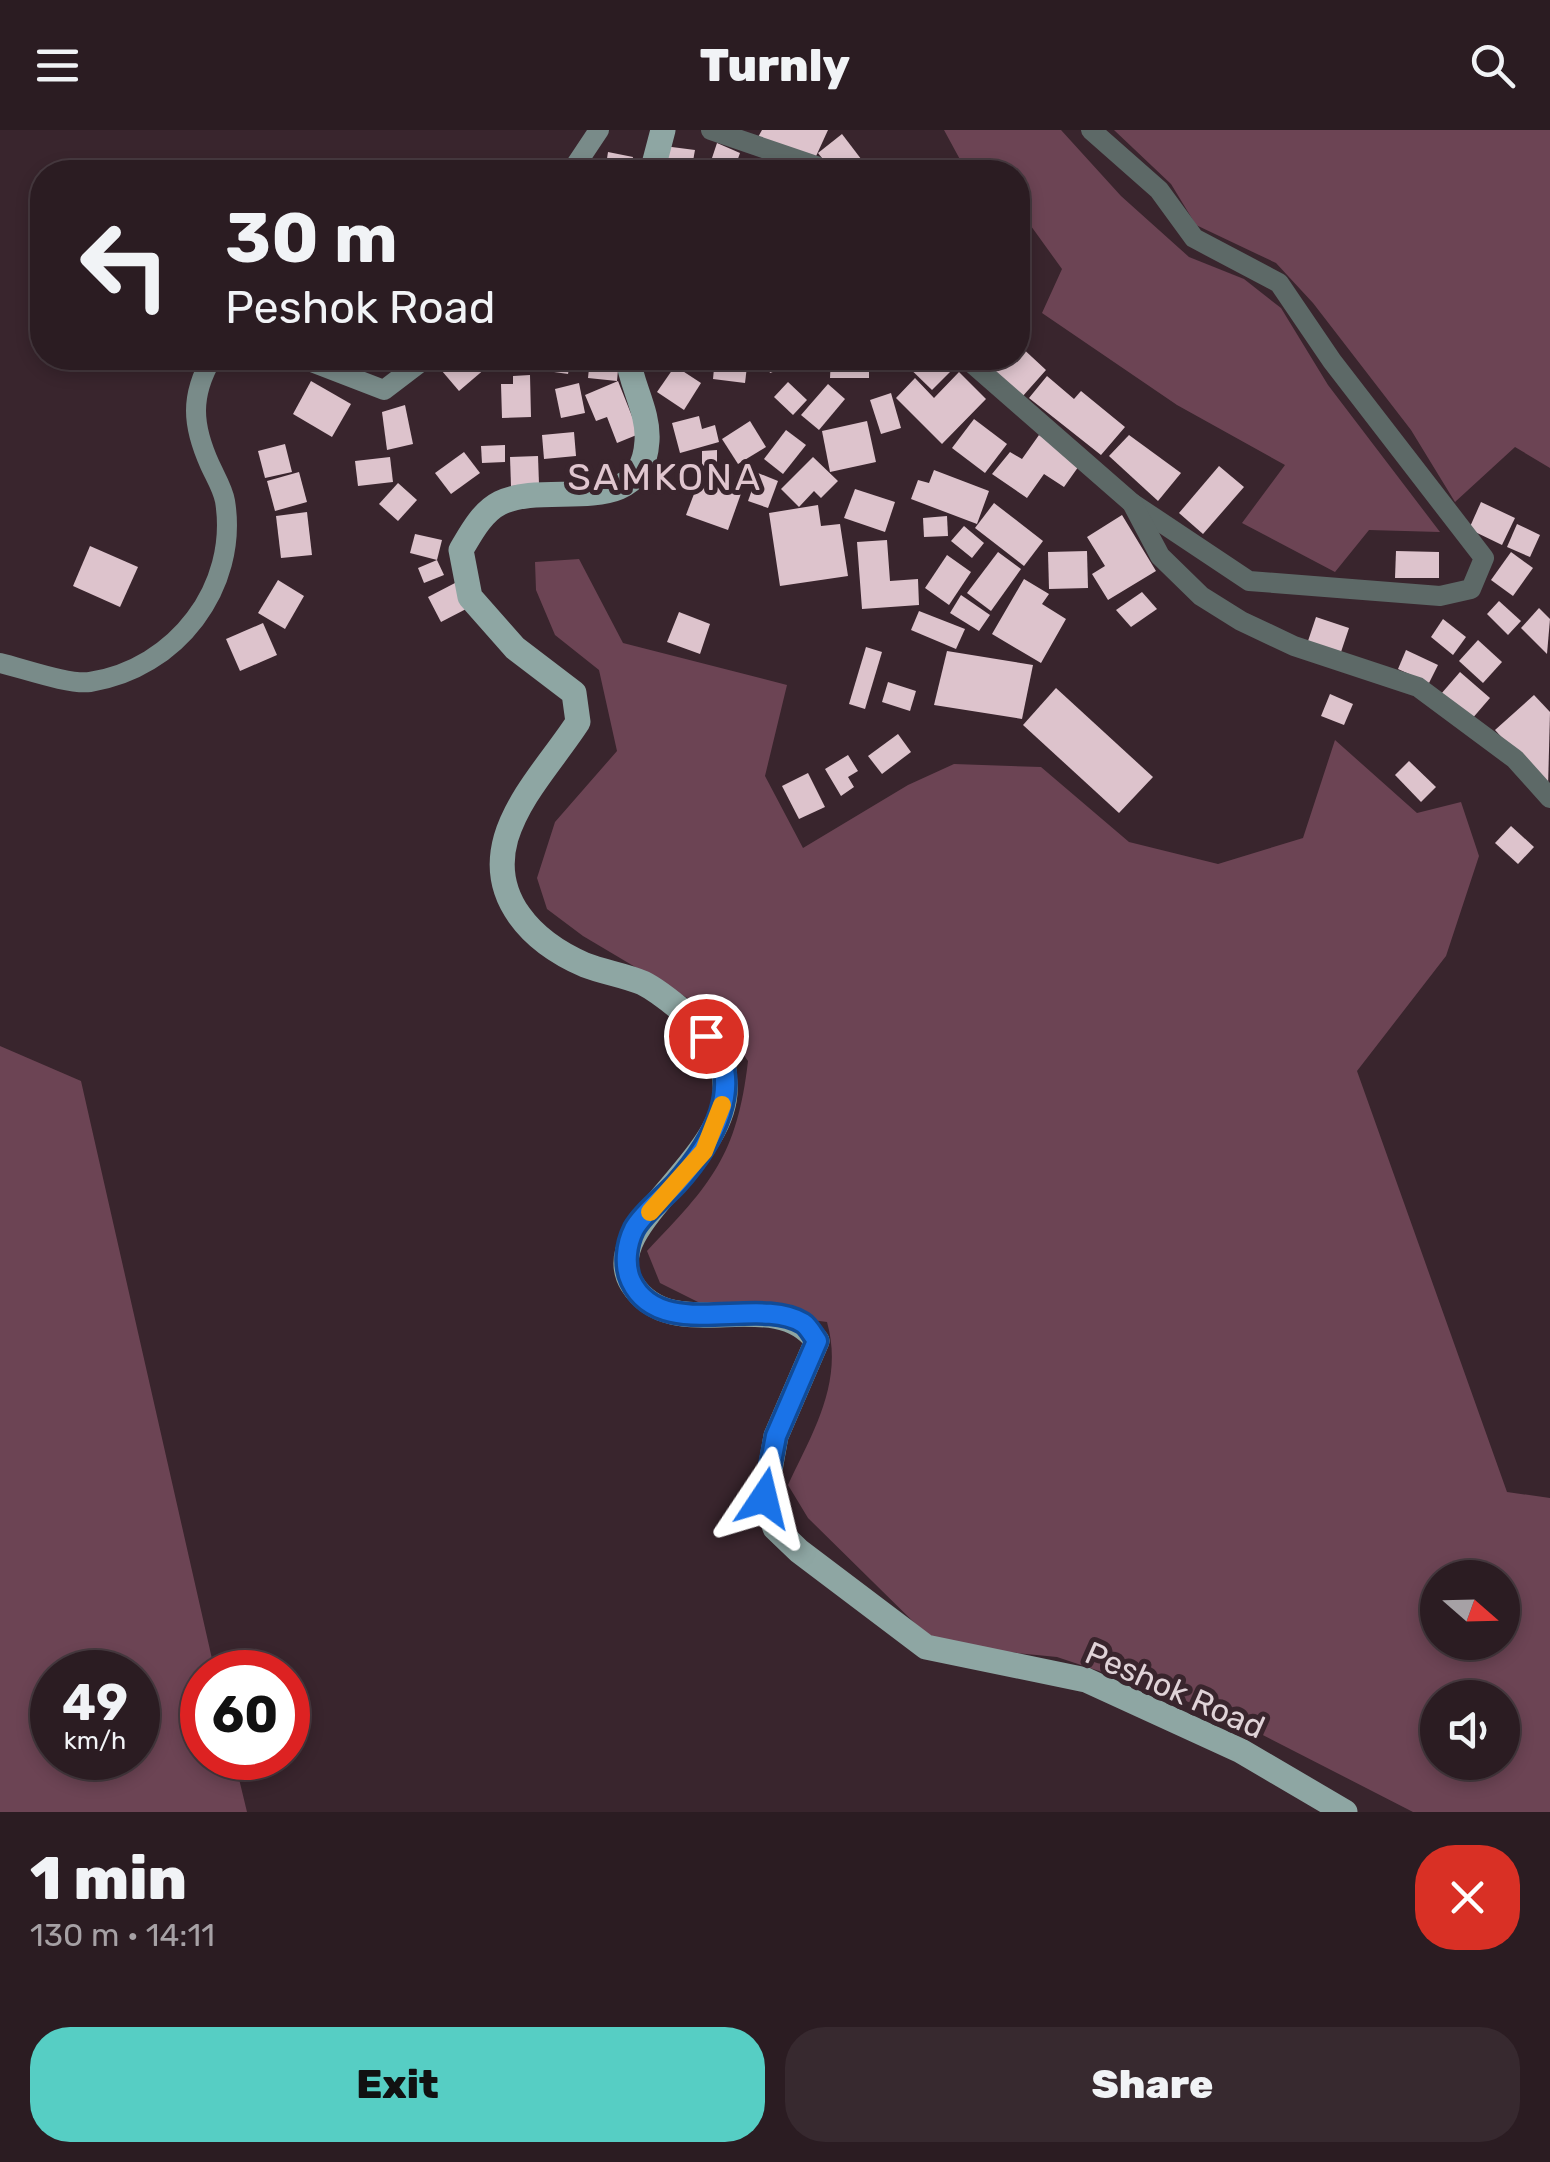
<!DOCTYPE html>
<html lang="en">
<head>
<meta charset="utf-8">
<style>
	:root { --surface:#2b1c22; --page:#37292f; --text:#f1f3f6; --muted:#a6a1a5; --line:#473a40; --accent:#56cec4 }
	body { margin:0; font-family:Rubik,sans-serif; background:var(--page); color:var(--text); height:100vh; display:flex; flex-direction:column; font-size:38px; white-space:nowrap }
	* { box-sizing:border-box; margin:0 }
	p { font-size:32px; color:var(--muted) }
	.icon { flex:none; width:55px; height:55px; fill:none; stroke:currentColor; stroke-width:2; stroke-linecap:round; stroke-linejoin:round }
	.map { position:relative; height:1682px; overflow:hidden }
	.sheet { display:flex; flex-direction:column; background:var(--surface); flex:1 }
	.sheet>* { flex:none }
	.hud { position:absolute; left:30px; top:30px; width:1000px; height:210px; border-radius:40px; box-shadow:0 5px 15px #0003,0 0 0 2px var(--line); background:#2b1c22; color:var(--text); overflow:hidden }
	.needle { width:65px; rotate:110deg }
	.controls { position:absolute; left:1420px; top:1430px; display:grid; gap:20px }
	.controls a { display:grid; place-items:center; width:100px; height:100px; border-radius:50%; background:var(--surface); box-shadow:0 5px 15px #0003,0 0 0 2px var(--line); font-size:50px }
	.speed { position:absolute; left:30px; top:1520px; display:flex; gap:20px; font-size:50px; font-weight:700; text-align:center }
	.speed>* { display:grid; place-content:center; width:130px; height:130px; border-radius:50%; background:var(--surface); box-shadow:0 5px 15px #0003,0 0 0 2px var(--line); line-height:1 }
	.speed small { font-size:25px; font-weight:400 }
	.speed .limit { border:15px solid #d22; background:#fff; color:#111 }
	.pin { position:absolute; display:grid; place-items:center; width:85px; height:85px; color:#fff; margin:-42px; border:5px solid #fff; border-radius:50%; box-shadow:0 2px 10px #0007 }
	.me { position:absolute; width:110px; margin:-55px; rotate:10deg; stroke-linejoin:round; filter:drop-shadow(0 0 8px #0008) }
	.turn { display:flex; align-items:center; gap:35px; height:210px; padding:0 30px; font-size:45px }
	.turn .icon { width:130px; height:130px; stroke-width:2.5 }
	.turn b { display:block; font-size:70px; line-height:85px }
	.round { display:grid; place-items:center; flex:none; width:105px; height:105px; border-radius:40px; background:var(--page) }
	.overview { display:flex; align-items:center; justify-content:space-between; height:170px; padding:0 30px }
	h1 { font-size:60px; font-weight:800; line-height:75px }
	.button { display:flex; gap:20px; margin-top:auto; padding:20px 30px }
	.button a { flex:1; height:115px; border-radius:40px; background:var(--accent); color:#111; font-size:40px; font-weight:800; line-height:115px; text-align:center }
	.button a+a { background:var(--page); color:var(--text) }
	header { display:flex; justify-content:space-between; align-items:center; height:130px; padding:0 30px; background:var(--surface); font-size:45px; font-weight:800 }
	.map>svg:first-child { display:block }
	.green { fill:#6c4454; fill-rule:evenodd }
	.building { fill:#ddc3cc }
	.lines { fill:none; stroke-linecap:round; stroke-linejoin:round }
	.street { stroke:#5d6967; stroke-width:20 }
	.secondary { stroke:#798b89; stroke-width:20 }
	.primary { stroke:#8ea6a3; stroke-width:25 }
	.route-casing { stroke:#114b97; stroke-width:25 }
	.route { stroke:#1a73e8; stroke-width:18 }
	.slow { stroke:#f59e0b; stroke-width:18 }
	.labels { text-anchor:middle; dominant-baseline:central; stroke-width:10; stroke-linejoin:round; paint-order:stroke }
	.street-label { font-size:32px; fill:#e0d3d8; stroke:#39252d }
	.quarter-label { font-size:38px; letter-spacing:2.5px; fill:#e0c6cf; stroke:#39252d }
</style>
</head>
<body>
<header><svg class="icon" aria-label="menu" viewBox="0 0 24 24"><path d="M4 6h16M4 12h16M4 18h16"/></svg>Turnly<svg class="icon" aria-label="search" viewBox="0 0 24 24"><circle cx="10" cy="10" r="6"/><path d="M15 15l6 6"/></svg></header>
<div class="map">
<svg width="1550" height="1682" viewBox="0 0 1550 1682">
	<rect width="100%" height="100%" fill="#39252d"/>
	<g class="green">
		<path d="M944,0h117l60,66 68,61 55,22 37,29 47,77 112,147 -71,-2 -34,42 -93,-49 43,-58 -108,-60 -135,-92 20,-44 -44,-61v-36h-30l-25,-7z"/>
		<path d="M1114,0h436v338l-35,-21 -60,55 -44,-72 -98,-127 -37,-40 -80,-38 -25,-41z"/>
		<path d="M579,429l44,84 164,42 -22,91 38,72 105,-63 46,-21 87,3 88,75 89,22 85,-26 32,-98 82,73 44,-11 18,54 -33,100 -89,115 150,421 43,6v314h-137l-158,-81 -78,-34 -120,-40 -120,-12 -129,-127 -20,-33c25,-53 56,-103 39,-163l-121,-16 -46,-23 -13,-32c64,-67 90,-95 101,-190l-32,-46 -133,-79 -36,-27 -10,-31 18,-56 62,-71 -18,-81 -44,-35 -19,-45 -1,-28zM1438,1448h64v64h-64zM1438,1568h64v64h-64z"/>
		<path d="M0,916l81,35 134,591h-13v86h32l13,54h-247zM52,1542h86v86h-86z"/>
	</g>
	<g class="building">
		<path d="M762,0h66l-16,35 -55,-26z"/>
		<path d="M842,4l29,38h-38l-15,-19z"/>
		<path d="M717,13l23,10 -6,17 -23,-9z"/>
		<path d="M664,16l31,4 -4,22 -31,-1z"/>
		<path d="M608,22l25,5 -3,15h-25z"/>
		<path d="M1018,214l28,26 -24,27 -33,-30 8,-9h21z"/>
		<path d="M457,228h33l3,4 -34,29 -17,-20z"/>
		<path d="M543,228h28l-3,16 -28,-4z"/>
		<path d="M590,228h29l-2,23 -29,-3z"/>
		<path d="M715,228h33l-3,25 -32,-4z"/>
		<path d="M764,228h35l1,4 -30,11z"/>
		<path d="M831,228h38v20h-39z"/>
		<path d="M899,228h41l13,11 -21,21z"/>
		<path d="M675,236l26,17 -17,27 -27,-18z"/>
		<path d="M959,242l27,27 -44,45 -46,-46 19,-20 19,20z"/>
		<path d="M530,245l1,42 -29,1 -1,-34h12v-8z"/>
		<path d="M1047,246l27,23 7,-8 44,36 -24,28 -72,-57z"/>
		<path d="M311,251l40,23 -19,33 -39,-23z"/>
		<path d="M618,251l21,53 -22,9 -10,-26 -11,4 -11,-26z"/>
		<path d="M788,252l19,18 -14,15 -19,-18z"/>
		<path d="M579,253l6,30 -24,5 -6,-29z"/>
		<path d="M828,254l17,15 -26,31 -18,-15z"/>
		<path d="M891,263l10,35 -20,6 -11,-34z"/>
		<path d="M405,275l8,39 -26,6 -5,-38z"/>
		<path d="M699,286l3,13 13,-4 4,17 -39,11 -8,-30z"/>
		<path d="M974,289l33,25 -22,29 -33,-25z"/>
		<path d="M750,291l16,26 -28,17 -16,-25z"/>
		<path d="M867,291l9,41 -46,10 -8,-41z"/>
		<path d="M786,300l20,15 -23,29 -19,-15z"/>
		<path d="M574,302l2,24 -32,3 -2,-24z"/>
		<path d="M1039,305l42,28 -17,24 -20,-13 -17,24 -35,-24 18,-22 12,7z"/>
		<path d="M1129,305l52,38 -23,28 -49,-45z"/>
		<path d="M285,314l7,28 -27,6 -7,-27z"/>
		<path d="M505,315v17l-23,1 -1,-17z"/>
		<path d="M717,320v16h-15v-15z"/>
		<path d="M464,322l16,21 -29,21 -16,-21z"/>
		<path d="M538,326l1,28 -28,2 -1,-29z"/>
		<path d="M390,327l3,25 -35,4 -3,-25z"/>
		<path d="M813,327l25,24 -17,17 -7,-7 -15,16 -18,-18z"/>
		<path d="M1219,336l25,21 -41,47 -24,-21z"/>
		<path d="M934,340l55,21 -12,33 -66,-25 7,-19 11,3z"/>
		<path d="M299,342l8,30 -32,9 -8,-30z"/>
		<path d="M702,343l41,15 -15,42 -42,-15z"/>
		<path d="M758,343l20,8 -10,27 -20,-7z"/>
		<path d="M398,353l19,17 -19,21 -19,-17z"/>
		<path d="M855,359l40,13 -10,30 -41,-14z"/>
		<path d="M1481,372l34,16 -13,27 -33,-16z"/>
		<path d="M994,373l49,38 -19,25 -49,-38z"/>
		<path d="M818,375l3,21 19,-2 8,52 -68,10 -11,-73z"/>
		<path d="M307,382l5,43 -31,3 -5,-42z"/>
		<path d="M1122,385l34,56 -48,29 -16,-26 13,-8 -18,-29z"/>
		<path d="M947,386l1,20 -24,1 -1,-19z"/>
		<path d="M1517,394l23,11 -10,22 -23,-10z"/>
		<path d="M964,396l20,17 -12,15 -21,-17z"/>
		<path d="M415,404l27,6 -5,20 -27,-7z"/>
		<path d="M887,410l3,41 28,-2 1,26 -57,4 -5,-67z"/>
		<path d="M90,416l48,21 -18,40 -47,-21z"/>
		<path d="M1087,421l1,37 -39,1 -1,-37z"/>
		<path d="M1396,421l43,1v26h-44z"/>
		<path d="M998,422l23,17 -30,42 -24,-18z"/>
		<path d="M1511,422l22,16 -20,28 -22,-16z"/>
		<path d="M947,425l24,17 -22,33 -24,-17z"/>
		<path d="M437,430l7,15 -20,8 -6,-15z"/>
		<path d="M1024,449l25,15 -7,10 24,15 -25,44 -49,-29z"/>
		<path d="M278,450l26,16 -19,33 -27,-16z"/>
		<path d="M455,453l13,25 -27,14 -13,-25z"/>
		<path d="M1142,462l15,17 -26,18 -15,-17z"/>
		<path d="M961,465l29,20 -11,16 -29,-18z"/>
		<path d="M1499,471l22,20 -13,14 -21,-21z"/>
		<path d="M1539,478l11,11 -3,35 -26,-26z"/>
		<path d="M919,481l46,18 -9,20 -45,-19z"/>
		<path d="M679,482l31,12 -10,30 -33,-12z"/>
		<path d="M1316,487l33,11 -8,24 -33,-11z"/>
		<path d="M1443,489l23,18 -13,18 -22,-18z"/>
		<path d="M263,493l14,32 -37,16 -14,-32z"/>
		<path d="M1478,510l24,22 -19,21 -24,-22z"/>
		<path d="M866,517l16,5 -17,57 -16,-5z"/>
		<path d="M1406,520l32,15 -9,18 -31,-14z"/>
		<path d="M947,521l86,14 -11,54 -88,-14z"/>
		<path d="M1460,542l30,26 -19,22 -30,-26z"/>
		<path d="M888,552l28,9 -6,20 -28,-9z"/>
		<path d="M1056,558l97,89 -34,36 -96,-88z"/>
		<path d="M1330,564l23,10 -9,21 -23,-9z"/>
		<path d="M1534,565l16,17 -2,76 -53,-58z"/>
		<path d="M898,604l13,18 -29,22 -14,-18z"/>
		<path d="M848,625l10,16 -10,6 6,10 -13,9 -16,-27z"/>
		<path d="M1409,631l27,26 -15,15 -26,-27z"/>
		<path d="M808,643l17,34 -26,12 -17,-33z"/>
		<path d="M1511,696l23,21 -16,17 -23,-21z"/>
	</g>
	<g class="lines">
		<g class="street">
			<path d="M711,0l105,36 6,6"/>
			<path d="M1091,0l68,60 35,48 85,45 53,78 152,197 -13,31 -31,7 -191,-15 -117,-78"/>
			<path d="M966,228l166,145 28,53 41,40 40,25 53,25 124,41 97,72 35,39"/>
		</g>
		<g class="secondary">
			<path d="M571,42l28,-42"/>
			<path d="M301,228l83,32 42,-32"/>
			<path d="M0,533c22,5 69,22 90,19 86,-13 149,-95 135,-181 -2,-12 -10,-25 -15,-36 -18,-40 -20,-69 2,-107"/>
		</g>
		<g class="primary">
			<path d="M652,42l11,-42"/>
			<path d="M628,228c3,27 21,54 19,83 -5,81 -98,38 -147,62 -18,9 -29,30 -39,47l9,47 45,51 59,45 4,29c-24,37 -59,73 -72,116 -17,60 26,104 79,127 18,7 39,10 58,18 18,9 71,51 78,70 3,8 3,21 4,30 7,77 -129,143 -93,201 41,65 141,-2 185,57l-41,95 -11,62 10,30 24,23 127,96 160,33 155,71 104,61"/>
		</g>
	</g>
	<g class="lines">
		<defs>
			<path id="route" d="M706,906c43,46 5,109 -30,148 -13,14 -33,29 -42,45 -8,16 -10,37 -3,52 29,62 127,14 172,42 5,3 10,12 14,18l-41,95 -12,62"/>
		</defs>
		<use href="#route" class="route-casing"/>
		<use href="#route" class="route"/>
		<path class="slow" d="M650,1082l54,-61 18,-46"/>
	</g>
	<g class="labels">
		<g class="street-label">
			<text transform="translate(1175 1560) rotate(24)">Peshok Road</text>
		</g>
		<g class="quarter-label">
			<text x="665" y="347">SAMKONA</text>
		</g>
	</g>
</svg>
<div class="controls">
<a><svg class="needle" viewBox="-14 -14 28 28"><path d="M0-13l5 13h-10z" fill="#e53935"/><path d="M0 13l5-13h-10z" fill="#a6a1a5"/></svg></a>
<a><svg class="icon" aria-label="sound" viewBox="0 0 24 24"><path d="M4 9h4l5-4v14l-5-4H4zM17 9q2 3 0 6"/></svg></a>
</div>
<div class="speed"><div>49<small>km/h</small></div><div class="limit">60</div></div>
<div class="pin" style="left:706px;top:906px;background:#d93025"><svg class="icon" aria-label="arrive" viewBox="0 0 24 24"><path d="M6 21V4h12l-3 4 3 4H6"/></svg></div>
<svg class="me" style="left:764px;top:1368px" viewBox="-20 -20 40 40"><path d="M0-17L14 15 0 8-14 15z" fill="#1a73e8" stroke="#fff" stroke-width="4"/></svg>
<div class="hud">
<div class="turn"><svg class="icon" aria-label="left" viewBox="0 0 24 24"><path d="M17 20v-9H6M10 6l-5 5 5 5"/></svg><div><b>30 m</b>Peshok Road</div></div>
</div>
</div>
<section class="sheet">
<div class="overview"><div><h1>1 min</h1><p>130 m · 14:11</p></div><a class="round" style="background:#d93025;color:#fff"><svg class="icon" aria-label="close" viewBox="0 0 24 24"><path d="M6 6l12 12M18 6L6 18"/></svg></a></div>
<div class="button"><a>Exit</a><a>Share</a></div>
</section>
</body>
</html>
